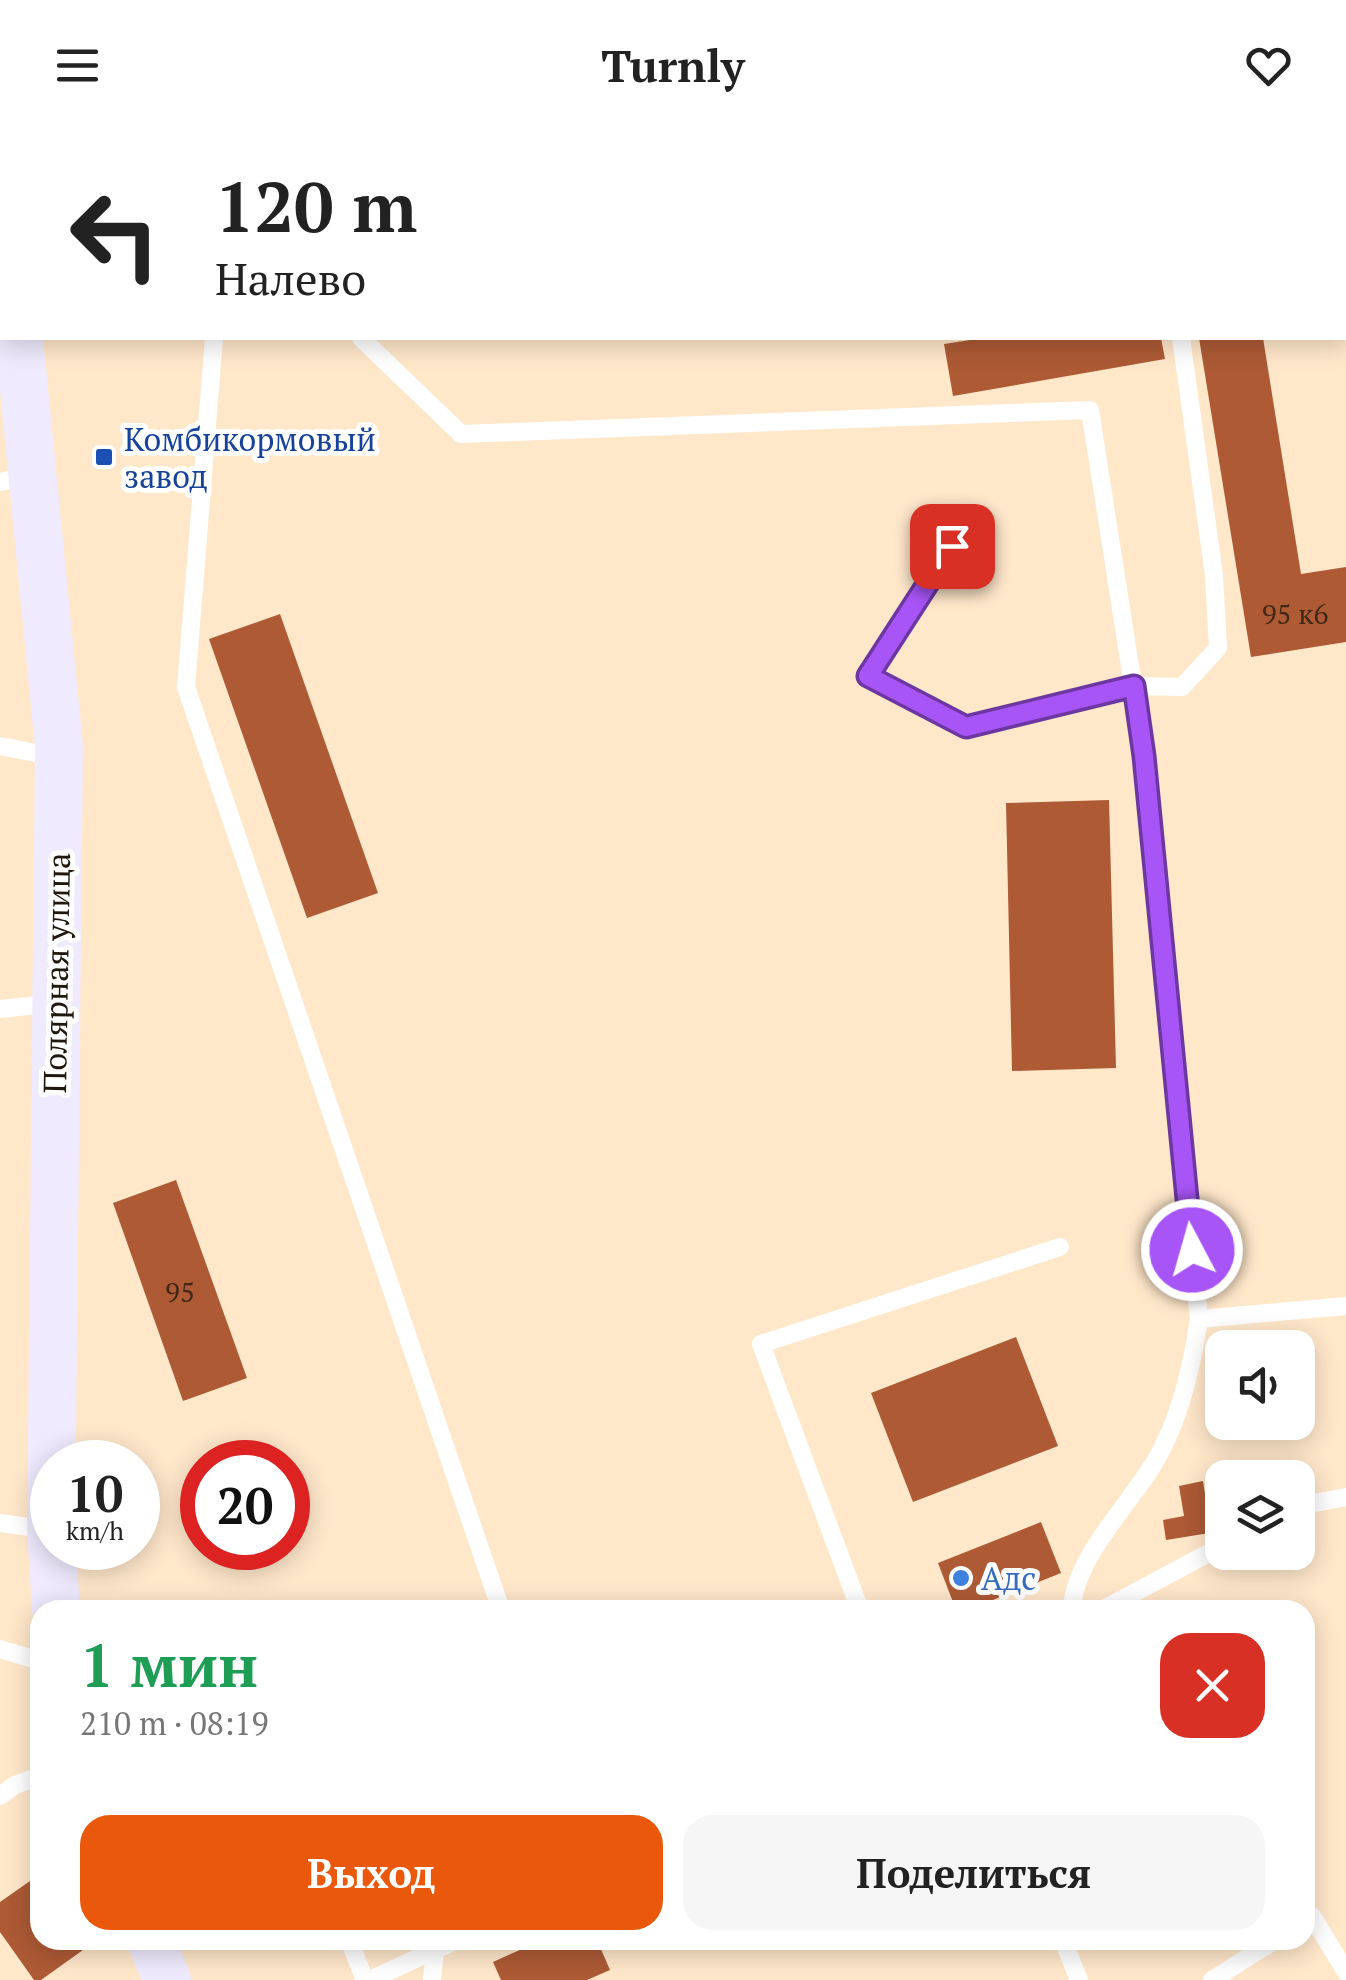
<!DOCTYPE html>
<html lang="ru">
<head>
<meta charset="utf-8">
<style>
	:root { --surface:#fff; --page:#f6f6f6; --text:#222; --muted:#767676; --accent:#ea580c }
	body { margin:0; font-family:"PT Serif",serif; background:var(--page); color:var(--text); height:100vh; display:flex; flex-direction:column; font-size:38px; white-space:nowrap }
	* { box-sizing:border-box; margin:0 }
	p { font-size:32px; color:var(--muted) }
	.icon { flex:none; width:55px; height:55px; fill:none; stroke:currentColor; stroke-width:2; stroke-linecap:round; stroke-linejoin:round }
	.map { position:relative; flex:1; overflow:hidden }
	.drawer { position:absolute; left:30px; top:1470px; width:1285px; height:350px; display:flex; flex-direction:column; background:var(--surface); border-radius:30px; box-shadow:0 5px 25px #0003 }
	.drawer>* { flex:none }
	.banner { position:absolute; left:0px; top:0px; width:1348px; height:210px; box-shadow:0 5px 25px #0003; background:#fff; color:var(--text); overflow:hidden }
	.fabs { position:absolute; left:1205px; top:1200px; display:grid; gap:20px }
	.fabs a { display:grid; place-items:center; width:110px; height:110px; border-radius:20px; background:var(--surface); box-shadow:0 5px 25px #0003; font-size:50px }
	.speed { position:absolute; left:30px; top:1310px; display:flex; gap:20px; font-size:50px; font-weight:700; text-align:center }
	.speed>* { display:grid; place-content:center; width:130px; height:130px; border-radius:50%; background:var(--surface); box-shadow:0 5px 25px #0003; line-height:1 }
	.speed small { font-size:25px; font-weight:400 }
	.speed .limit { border:15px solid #d22; background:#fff; color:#111 }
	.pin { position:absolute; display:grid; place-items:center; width:85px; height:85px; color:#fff; margin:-42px; border-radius:20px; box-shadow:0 5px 15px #0006 }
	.me { position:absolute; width:110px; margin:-55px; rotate:354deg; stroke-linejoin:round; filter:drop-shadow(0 0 8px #0008) }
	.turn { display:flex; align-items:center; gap:35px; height:210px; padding:0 50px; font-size:45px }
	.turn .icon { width:130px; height:130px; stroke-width:2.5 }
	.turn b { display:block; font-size:70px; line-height:85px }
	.round { display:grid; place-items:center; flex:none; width:105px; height:105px; border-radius:30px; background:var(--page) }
	.overview { display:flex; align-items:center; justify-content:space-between; height:170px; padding:0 50px }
	h1 { font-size:60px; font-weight:800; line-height:75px; color:#1e9e55 }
	.primary-button { display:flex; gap:20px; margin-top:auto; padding:20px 50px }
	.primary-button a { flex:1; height:115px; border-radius:30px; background:var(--accent); color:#fff; font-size:40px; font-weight:800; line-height:115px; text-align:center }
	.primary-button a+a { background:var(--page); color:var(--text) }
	header { display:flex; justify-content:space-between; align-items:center; height:130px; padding:0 50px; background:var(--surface); font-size:45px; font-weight:800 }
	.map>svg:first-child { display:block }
	.building { fill:#ad5a35 }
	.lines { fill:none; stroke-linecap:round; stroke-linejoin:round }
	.lane { stroke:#fff; stroke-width:18 }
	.secondary { stroke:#efeafd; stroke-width:48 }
	.route-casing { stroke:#6d37a1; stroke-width:25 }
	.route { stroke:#a855f7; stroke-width:18 }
	.transit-dot { fill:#1a4fb4; stroke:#fff; stroke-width:4 }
	.shop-dot { fill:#3f7fe0; stroke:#fff; stroke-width:4 }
	.labels { text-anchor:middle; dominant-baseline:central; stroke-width:10; stroke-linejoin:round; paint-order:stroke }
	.number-label { font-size:28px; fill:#432817 }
	.transit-label { font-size:32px; fill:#164399; stroke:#fff; text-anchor:start }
	.street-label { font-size:32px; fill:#20170d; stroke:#fff }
	.shop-label { font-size:32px; fill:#366cbe; stroke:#fff; text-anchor:start }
</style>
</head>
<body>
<header><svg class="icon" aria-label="menu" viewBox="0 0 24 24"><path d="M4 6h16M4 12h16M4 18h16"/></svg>Turnly<svg class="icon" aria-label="heart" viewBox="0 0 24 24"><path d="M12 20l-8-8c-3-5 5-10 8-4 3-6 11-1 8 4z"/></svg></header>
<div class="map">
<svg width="1346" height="1850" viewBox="0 0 1346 1850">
	<rect width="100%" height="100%" fill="#ffe7ca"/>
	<g class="building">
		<path d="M983,208h178l4,21 -212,37 -9,-52z"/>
		<path d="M1199,208h64l38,236 45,-7v75l-95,15z"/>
		<path d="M280,484l98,279 -71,25 -98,-279z"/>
		<path d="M1109,670l7,268 -104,3 -6,-268z"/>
		<path d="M176,1050l71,198 -64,23 -70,-198z"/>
		<path d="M1016,1207l42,109 -145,56 -42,-109z"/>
		<path d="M1203,1351l2,13 17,-3v40l-56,9 -3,-20 21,-4 -5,-30z"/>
		<path d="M1041,1392l20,51 -93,37h-12l-18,-47z"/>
		<path d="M40,1744v66h57l-56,40h-7l-34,-48v-30z"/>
		<path d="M542,1810h55l13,30 -23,10h-86l-8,-18z"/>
	</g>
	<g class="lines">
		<g class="lane">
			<path d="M275,0l1,2"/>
			<path d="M383,0v2"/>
			<path d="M520,0v2"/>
			<path d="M1100,0l2,2"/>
			<path d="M1291,0l1,2"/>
			<path d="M1345,5l1,-1"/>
			<path d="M1345,104h1"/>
			<path d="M214,208l-28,349 315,923"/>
			<path d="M361,208l100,96 629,-24 54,346 55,563c-7,45 -16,87 -36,128 -24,50 -89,106 -91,163"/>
			<path d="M0,352l33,-7"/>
			<path d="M952,416l-84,130 98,51 168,-41 48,1 36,-39 -4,-73 -33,-237"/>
			<path d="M0,616l58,11"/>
			<path d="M0,879l55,-6"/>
			<path d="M1199,1189l147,-13"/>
			<path d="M1298,1376l48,-9"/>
			<path d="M0,1393l50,7"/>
			<path d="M860,1480l-99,-266 299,-97"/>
			<path d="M1102,1480l120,-64"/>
			<path d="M0,1519l40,12"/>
			<path d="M0,1666l15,-11 25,-9"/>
			<path d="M1305,1790l7,-4 34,56"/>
			<path d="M349,1810l16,40"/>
			<path d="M1063,1810l16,40"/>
			<path d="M370,1850l87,-40"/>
			<path d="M432,1850l3,-30"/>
			<path d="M1212,1850l63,-40"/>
		</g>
		<g class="secondary">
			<path d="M11,2l4,-2"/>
			<path d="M0,43l2,-5"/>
			<path d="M0,123l2,8"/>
			<path d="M19,208l40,409 -8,783 5,80"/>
			<path d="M151,1810l16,40"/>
		</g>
	</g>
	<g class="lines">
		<defs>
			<path id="route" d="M952,416l-84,130 98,51 168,-41 10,70 48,494"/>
		</defs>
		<use href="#route" class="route-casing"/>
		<use href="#route" class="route"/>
	</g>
	<rect class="transit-dot" x="94" y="317" width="20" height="20" rx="5"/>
	<circle class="shop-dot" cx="961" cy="1448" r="10"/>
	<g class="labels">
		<g class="number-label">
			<text x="1295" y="483">95 к6</text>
			<text x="180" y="1161">95</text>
		</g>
		<g class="transit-label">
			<text x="124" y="309">Комбикормовый<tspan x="124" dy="37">завод</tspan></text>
		</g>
		<g class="street-label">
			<text transform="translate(56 843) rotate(-89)">Полярная улица</text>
		</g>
		<g class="shop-label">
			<text x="981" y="1448">Адс</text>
		</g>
	</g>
</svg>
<div class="fabs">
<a><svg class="icon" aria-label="sound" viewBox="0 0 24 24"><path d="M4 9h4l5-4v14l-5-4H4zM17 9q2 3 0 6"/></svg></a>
<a><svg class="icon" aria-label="layers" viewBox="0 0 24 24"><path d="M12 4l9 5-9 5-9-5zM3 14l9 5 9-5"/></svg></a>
</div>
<div class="speed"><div>10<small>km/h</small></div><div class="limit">20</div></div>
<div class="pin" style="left:952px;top:416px;background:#d93025"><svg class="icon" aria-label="arrive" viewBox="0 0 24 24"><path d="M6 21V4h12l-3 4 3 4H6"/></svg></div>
<svg class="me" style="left:1192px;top:1120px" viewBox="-20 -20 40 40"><circle r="17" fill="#a855f7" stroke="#fff" stroke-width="3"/><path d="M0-11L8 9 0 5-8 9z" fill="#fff"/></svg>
<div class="banner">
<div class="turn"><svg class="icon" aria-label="left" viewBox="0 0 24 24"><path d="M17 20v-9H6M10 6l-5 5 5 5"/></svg><div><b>120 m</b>Налево</div></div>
</div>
<section class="drawer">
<div class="overview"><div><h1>1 мин</h1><p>210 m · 08:19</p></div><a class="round" style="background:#d93025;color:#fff"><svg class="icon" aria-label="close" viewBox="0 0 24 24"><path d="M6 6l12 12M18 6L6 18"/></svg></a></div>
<div class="primary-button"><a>Выход</a><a>Поделиться</a></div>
</section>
</div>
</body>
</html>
